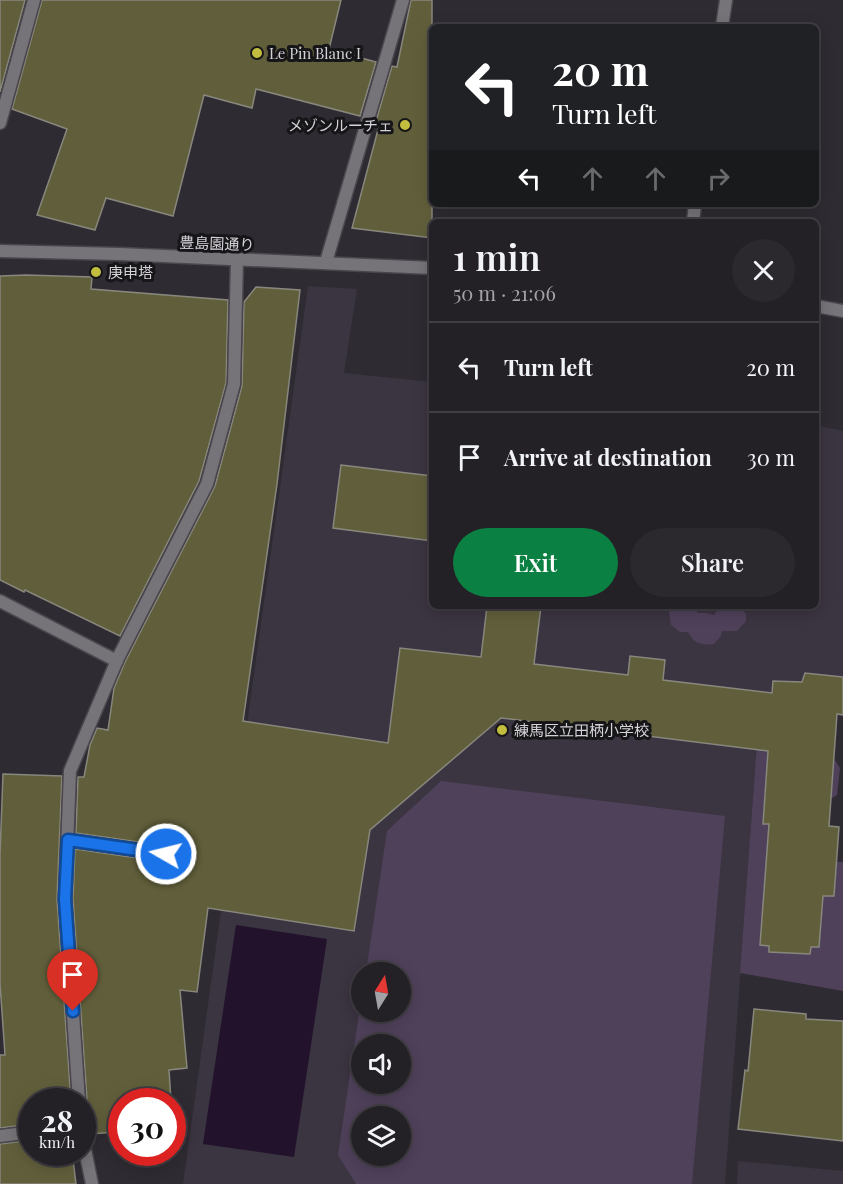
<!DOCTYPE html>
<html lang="en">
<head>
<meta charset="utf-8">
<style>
	:root { --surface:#232026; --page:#2b282e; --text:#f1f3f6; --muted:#a3a3a7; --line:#403e43; --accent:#0b8043 }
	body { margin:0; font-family:"Playfair Display","Noto Sans JP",serif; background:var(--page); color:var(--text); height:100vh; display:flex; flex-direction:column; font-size:22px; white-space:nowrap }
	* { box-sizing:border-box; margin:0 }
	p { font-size:20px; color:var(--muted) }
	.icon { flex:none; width:33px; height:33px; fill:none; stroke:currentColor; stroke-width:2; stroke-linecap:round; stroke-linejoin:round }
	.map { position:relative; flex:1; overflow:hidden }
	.sheet { position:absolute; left:429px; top:219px; width:390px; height:390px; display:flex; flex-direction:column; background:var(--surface); border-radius:9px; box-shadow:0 3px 15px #0003,0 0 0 2px var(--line) }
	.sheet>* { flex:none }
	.banner { position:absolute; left:429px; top:24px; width:390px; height:183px; border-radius:9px; box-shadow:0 3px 15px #0003,0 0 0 2px var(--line); background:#202124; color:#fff; overflow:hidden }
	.needle { width:39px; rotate:11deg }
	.tools { position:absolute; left:351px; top:962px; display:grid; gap:12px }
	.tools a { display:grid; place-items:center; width:60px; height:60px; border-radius:50%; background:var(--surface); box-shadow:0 3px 15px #0003,0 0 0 2px var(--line); font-size:30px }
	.speed { position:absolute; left:18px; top:1088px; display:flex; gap:12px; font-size:30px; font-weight:700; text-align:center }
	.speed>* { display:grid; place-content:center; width:78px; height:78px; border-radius:50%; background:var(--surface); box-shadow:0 3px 15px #0003,0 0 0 2px var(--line); line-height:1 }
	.speed small { font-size:15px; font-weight:400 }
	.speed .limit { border:9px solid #d22; background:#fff; color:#111 }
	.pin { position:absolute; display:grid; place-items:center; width:51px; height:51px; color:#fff; margin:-62px -26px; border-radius:50% 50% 50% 0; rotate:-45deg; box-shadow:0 0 6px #0007 }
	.pin .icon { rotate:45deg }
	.me { position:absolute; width:66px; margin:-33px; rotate:278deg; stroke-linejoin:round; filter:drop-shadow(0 0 4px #0008) }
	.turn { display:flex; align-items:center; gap:21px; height:126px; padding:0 24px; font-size:27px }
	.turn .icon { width:78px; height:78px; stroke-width:2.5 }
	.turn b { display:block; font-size:42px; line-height:51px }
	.lanes { display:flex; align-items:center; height:57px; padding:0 24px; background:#0003; justify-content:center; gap:30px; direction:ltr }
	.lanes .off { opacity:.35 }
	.round { display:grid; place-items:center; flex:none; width:63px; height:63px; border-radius:32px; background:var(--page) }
	.head { display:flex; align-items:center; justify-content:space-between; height:102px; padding:0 24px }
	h1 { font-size:36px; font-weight:600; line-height:45px }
	.button { display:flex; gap:12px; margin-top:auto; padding:12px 24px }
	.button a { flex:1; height:69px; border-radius:36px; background:var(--accent); color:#fff; font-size:24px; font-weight:600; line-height:69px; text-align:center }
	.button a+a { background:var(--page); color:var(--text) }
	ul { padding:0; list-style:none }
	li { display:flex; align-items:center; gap:18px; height:90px; padding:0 24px; border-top:2px solid var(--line) }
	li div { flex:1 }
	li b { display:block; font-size:22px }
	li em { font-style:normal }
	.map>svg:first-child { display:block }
	.built { fill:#3b3441; fill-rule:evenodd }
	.green { fill:#4f415a; fill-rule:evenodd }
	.water { fill:#22122c }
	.building { fill:#615f3b; stroke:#87877d; stroke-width:1.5 }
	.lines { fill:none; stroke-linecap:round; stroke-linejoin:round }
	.minor-casing { stroke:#4a464d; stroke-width:15 }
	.tertiary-casing { stroke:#4a464d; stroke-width:15 }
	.minor { stroke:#767478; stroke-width:12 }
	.tertiary { stroke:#767478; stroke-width:12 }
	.route-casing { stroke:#114b97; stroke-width:15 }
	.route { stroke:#1a73e8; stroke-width:10 }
	.poi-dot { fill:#c2bd3f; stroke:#161518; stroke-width:2 }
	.labels { text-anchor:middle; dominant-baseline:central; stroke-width:6; stroke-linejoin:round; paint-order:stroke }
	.poi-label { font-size:15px; fill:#d6d3d8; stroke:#161518; text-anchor:start }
	.street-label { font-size:15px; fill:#d6d3d8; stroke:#161518 }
</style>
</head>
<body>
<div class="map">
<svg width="843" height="1184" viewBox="0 0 843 1184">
	<rect width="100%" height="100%" fill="#2f2b32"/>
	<g class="built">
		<path d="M308,286l49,3 -13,84 88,9v224h384v-181l27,6v285l-83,-9 -35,477h-542zM362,972h38v39h-38zM362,1044h38v39h-38zM362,1116h38v39h-38z"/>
		<path d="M738,1161l105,10v13h-106z"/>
	</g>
	<g class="green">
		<path d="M674,606h18l6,7h9l7,2 7,-9h18l7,8v7l-9,10h-15l-1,5 -7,8c-12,2 -21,-1 -26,-12h-8l-9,-7 -2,-13z"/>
		<path d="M757,744l76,13 7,11 -3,27 -6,4 -66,-5 -2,29 6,1 -9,121 9,1v6l40,2 2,-7h8l4,-51h11l3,-34h6v129l-103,-18z"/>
		<path d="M441,781l284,35 -33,368h-336l-18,-29 23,-155 1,11h38v-39h-34l21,-141zM362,1044h38v39h-38zM362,1116h38v39h-38z"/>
	</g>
	<path class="water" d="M236,925l91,14 -33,218 -91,-13z"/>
	<g class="building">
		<path d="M0,0h25l-25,92z"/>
		<path d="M42,0h299l-12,49 47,13 -16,54 -104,-27 -4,19 -48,-13 -31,121 -67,-18 -11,32 -58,-15 30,-86 -55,-20z"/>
		<path d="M411,0h21v238l-80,-10 28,-106 -4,-1 16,-55 5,1z"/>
		<path d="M26,275l66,2 -1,12 137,11 -2,83 -27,98 -79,155 -95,-46 -1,2 -24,-12v-304z"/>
		<path d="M256,287l44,3 -23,194 -34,237 145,22 12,-95 81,9 6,-51h54l-7,58 94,11 2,-19 35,4 -2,20 109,13 1,-12 29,1 3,-9 38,4v38l-6,-1 -8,112 10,1 -5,69h-11l-4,51h-8l-1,7 -41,-2v-6l-9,-1 9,-121h-6l5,-73 -267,-33 -131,112 -16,101 -146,-23 -11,84 -17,-2 7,78 -18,2 2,31h-49v27h-6v4l-26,2 -2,-5 -6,-2v-19l5,-8 -14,-201 2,-50 90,13 7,-2 2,-5 -2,-7 -5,-2 -91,-13 2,-56h6l6,-32 7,-17 11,2 6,-42 11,-26 90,-176 27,-100 2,-84z"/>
		<path d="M341,465l91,11v65l-99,-13z"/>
		<path d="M3,774l59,2 -5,123 14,202h-39v23l-32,4v-73h5l-5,-71v-130z"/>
		<path d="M754,1009l52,5v5l37,2v120l-105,-12 7,-59 3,1z"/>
		<path d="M32,1140v12h40l4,32h-76v-40z"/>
	</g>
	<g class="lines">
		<defs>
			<g id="minor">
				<path d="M722,27l4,-27"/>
				<path d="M0,123l34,-123"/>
				<path d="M693,222l2,-18"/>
				<path d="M326,262l77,-262"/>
				<path d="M0,601l117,60"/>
				<path d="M68,840l98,14"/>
				<path d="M79,1101l-14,-202 5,-128 48,-113 89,-174 27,-100 3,-125"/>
				<path d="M82,1135l10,49"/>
				<path d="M0,1136l32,-4"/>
			</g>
			<g id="tertiary">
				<path d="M0,251l119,3 313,14"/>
				<path d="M816,306l27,5"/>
			</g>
		</defs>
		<use href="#minor" class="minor-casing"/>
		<use href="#tertiary" class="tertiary-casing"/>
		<use href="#minor" class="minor"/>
		<use href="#tertiary" class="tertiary"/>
	</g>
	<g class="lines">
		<defs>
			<path id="route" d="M73,1011l-8,-112 3,-59 98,14"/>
		</defs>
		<use href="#route" class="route-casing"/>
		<use href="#route" class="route"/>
	</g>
	<g class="poi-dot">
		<circle cx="257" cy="53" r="6"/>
		<circle cx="405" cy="125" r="6"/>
		<circle cx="96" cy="272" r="6"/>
		<circle cx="502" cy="730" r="6"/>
	</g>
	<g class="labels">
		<g class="poi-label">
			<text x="269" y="53">Le Pin Blanc I</text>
			<text x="393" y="125" text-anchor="end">メゾンルーチェ</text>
			<text x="108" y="272">庚申塔</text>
			<text x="514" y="730">練馬区立田柄小学校</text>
		</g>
		<g class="street-label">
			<text transform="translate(217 243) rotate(2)">豊島園通り</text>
		</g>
	</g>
</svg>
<div class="tools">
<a><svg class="needle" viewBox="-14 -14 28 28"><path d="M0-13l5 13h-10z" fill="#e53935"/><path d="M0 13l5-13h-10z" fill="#a3a3a7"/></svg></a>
<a><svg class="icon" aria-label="sound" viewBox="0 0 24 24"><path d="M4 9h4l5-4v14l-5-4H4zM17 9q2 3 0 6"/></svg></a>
<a><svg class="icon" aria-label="layers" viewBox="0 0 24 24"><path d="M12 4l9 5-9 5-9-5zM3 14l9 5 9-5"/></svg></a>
</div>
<div class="speed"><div>28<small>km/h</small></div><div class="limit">30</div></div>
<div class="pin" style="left:73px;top:1011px;background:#d93025"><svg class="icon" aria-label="arrive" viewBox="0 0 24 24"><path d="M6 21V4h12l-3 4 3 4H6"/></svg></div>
<svg class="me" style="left:166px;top:854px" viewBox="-20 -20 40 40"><circle r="17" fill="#1a73e8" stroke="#fff" stroke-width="3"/><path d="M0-11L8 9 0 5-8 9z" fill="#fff"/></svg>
<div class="banner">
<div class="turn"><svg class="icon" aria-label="left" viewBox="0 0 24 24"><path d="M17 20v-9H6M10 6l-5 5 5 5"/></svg><div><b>20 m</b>Turn left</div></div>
<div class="lanes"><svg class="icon" aria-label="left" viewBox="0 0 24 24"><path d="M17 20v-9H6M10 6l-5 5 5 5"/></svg><svg class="icon off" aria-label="ahead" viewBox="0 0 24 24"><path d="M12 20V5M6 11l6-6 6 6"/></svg><svg class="icon off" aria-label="ahead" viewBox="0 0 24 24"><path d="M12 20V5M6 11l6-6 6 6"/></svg><svg class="icon off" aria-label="right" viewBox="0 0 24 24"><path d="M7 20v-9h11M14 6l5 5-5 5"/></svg></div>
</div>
<section class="sheet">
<div class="head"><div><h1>1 min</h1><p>50 m · 21:06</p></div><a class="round"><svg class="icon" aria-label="close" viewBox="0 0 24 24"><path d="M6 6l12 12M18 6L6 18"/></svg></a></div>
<ul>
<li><svg class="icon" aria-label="left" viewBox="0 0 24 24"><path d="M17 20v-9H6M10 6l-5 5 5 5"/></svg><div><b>Turn left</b></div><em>20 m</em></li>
<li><svg class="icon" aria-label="arrive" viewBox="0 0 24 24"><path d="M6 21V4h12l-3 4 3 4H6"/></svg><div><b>Arrive at destination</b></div><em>30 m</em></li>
</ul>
<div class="button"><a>Exit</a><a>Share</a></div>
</section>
</div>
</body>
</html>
